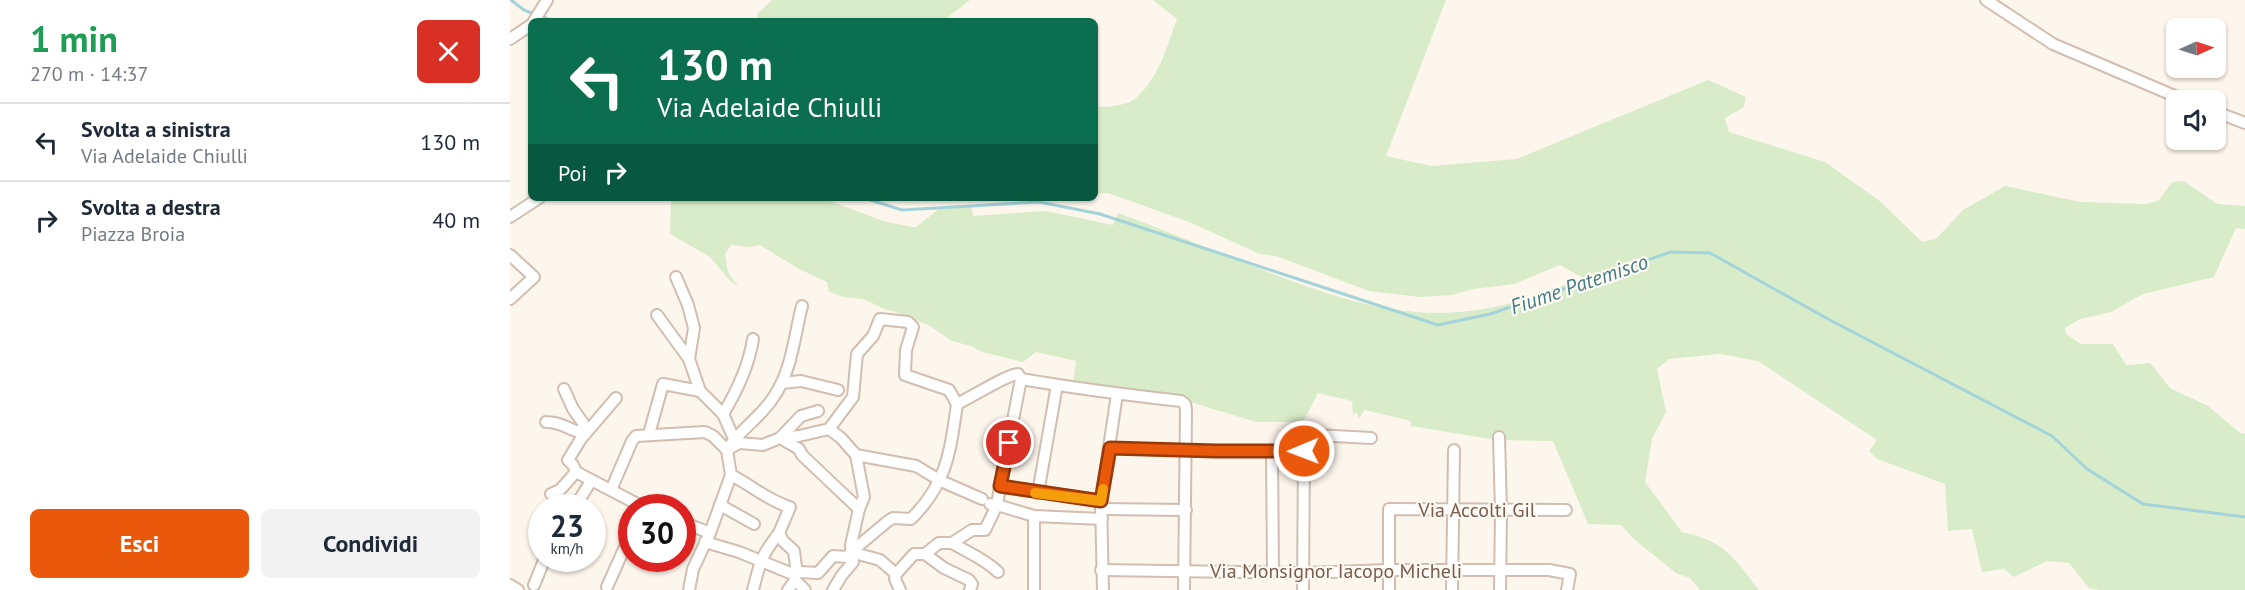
<!DOCTYPE html>
<html lang="it">
<head>
<meta charset="utf-8">
<style>
	:root { --surface:#fff; --page:#f2f2f3; --text:#1f2937; --muted:#747a83; --line:#e0e1e3; --accent:#ea580c }
	body { margin:0; font-family:"PT Sans",sans-serif; background:var(--page); color:var(--text); height:100vh; display:flex; flex-direction:column; font-size:22px; white-space:nowrap }
	* { box-sizing:border-box; margin:0 }
	p { font-size:20px; color:var(--muted) }
	.icon { flex:none; width:33px; height:33px; fill:none; stroke:currentColor; stroke-width:2; stroke-linecap:round; stroke-linejoin:round }
	.map { position:relative; flex:1; overflow:hidden }
	.sheet { display:flex; flex-direction:column; background:var(--surface); width:510px }
	.sheet>* { flex:none }
	.hud { position:absolute; left:18px; top:18px; width:570px; height:183px; border-radius:9px; box-shadow:0 2px 4px #0004; background:#0b6e4f; color:#fff; overflow:hidden }
	.needle { width:39px; rotate:87deg }
	.buttons { position:absolute; left:1656px; top:18px; display:grid; gap:12px }
	.buttons a { display:grid; place-items:center; width:60px; height:60px; border-radius:9px; background:var(--surface); box-shadow:0 2px 4px #0004; font-size:30px }
	.speed { position:absolute; left:18px; top:494px; display:flex; gap:12px; font-size:30px; font-weight:700; text-align:center }
	.speed>* { display:grid; place-content:center; width:78px; height:78px; border-radius:50%; background:var(--surface); box-shadow:0 2px 4px #0004; line-height:1 }
	.speed small { font-size:15px; font-weight:400 }
	.speed .limit { border:9px solid #d22; background:#fff; color:#111 }
	.pin { position:absolute; display:grid; place-items:center; width:51px; height:51px; color:#fff; margin:-26px; border:3px solid #fff; border-radius:50%; box-shadow:0 2px 6px #0007 }
	.me { position:absolute; width:66px; margin:-33px; rotate:269deg; stroke-linejoin:round; filter:drop-shadow(0 0 4px #0008) }
	.turn { display:flex; align-items:center; gap:21px; height:126px; padding:0 30px; font-size:27px }
	.turn .icon { width:78px; height:78px; stroke-width:2.5 }
	.turn b { display:block; font-size:42px; line-height:51px }
	.then { display:flex; align-items:center; height:57px; padding:0 30px; background:#0003; gap:12px; font-size:22px }
	.round { display:grid; place-items:center; flex:none; width:63px; height:63px; border-radius:9px; background:var(--page) }
	.head { display:flex; align-items:center; justify-content:space-between; height:102px; padding:0 30px }
	h1 { font-size:36px; font-weight:600; line-height:45px; color:#1e9e55 }
	.button { display:flex; gap:12px; margin-top:auto; padding:12px 30px }
	.button a { flex:1; height:69px; border-radius:9px; background:var(--accent); color:#fff; font-size:24px; font-weight:600; line-height:69px; text-align:center }
	.button a+a { background:var(--page); color:var(--text) }
	ul { padding:0; list-style:none }
	li { display:flex; align-items:center; gap:18px; height:78px; padding:0 30px; border-top:2px solid var(--line) }
	li div { flex:1 }
	li b { display:block; font-size:22px }
	li em { font-style:normal }
	main { display:flex; flex:1; min-height:0 }
	.map>svg:first-child { display:block }
	.green { fill:#d8ecc9 }
	.lines { fill:none; stroke-linecap:round; stroke-linejoin:round }
	.stream { stroke:#a5d3da; stroke-width:3 }
	.street-casing { stroke:#d1beb0; stroke-width:14 }
	.street { stroke:#fff; stroke-width:10 }
	.route-casing { stroke:#983908; stroke-width:15 }
	.route { stroke:#ea580c; stroke-width:10 }
	.slow { stroke:#f59e0b; stroke-width:10 }
	.labels { text-anchor:middle; dominant-baseline:central; stroke-width:4.5; stroke-linejoin:round; paint-order:stroke }
	.street-label { font-size:20px; fill:#7a5c4d; stroke:#fffaf3 }
	.water-label { font-size:21px; font-style:italic; fill:#437c86; stroke:#fffaf3 }
</style>
</head>
<body>
<main>
<section class="sheet">
<div class="head"><div><h1>1 min</h1><p>270 m · 14:37</p></div><a class="round" style="background:#d93025;color:#fff"><svg class="icon" aria-label="close" viewBox="0 0 24 24"><path d="M6 6l12 12M18 6L6 18"/></svg></a></div>
<ul>
<li><svg class="icon" aria-label="left" viewBox="0 0 24 24"><path d="M17 20v-9H6M10 6l-5 5 5 5"/></svg><div><b>Svolta a sinistra</b><p>Via Adelaide Chiulli</p></div><em>130 m</em></li>
<li><svg class="icon" aria-label="right" viewBox="0 0 24 24"><path d="M7 20v-9h11M14 6l5 5-5 5"/></svg><div><b>Svolta a destra</b><p>Piazza Broia</p></div><em>40 m</em></li>
</ul>
<div class="button"><a>Esci</a><a>Condividi</a></div>
</section>
<div class="map">
<svg width="1735" height="590" viewBox="0 0 1735 590">
	<rect width="100%" height="100%" fill="#fdf6ec"/>
	<g class="green">
		<path d="M262,0h198l-27,21h-184l-2,-7z"/>
		<path d="M643,0h293l-60,156 45,10 86,-7 191,-79 38,17 -2,10 -19,11 4,14 96,30 56,40 41,40 14,-3 27,-29 42,-24 76,16 66,2 12,-4 13,-18 12,-1 33,23 28,2v23l-9,-1 -22,49 -71,17 -32,18 -31,7 -15,9 1,6 15,10h32l13,21 24,-2 20,25 38,18 32,27 5,1v156h-146l-10,-2 -20,-25 -22,-2 -33,16 -10,-8 -22,3 -10,-43 -24,2 -3,-47 -68,-25 -8,-8 8,-11 -119,-79 -38,-7 -51,5 -12,10 9,43 -14,27 -7,43 37,50c43,9 52,26 77,58h-59l-10,-12 -14,-5 -41,-33 -14,-15 -33,-1 -35,-83 -57,-1 -85,-14v-5l-46,-11 -6,8 -3,-6 -3,4 -1,-15 -34,-8 -15,29h-47l-79,-24 -104,-15 3,-22 -40,-9 -13,10 -41,-10 -11,-6 -19,-5 -22,-15 -34,-14 -12,-3 -20,-10 -20,-2 -15,-5 -2,-10 -28,-13 -39,-24 -11,2 -18,-2 -6,9 3,18 10,14 -7,-4 -21,-25 -40,-23 1,-36h151l61,23 29,6h4l23,-18 32,-4 2,11 73,-5 67,14 5,-12c47,17 93,37 140,55 67,26 137,52 211,43 39,-4 77,-19 114,-33l-23,-13 -46,19 -41,5 -21,6 -32,2 -51,-6 -93,-35 -16,-2 -71,-32 -50,-18 -31,-11 -13,1v-87c12,0 32,-1 41,-9 23,-20 31,-52 41,-79z"/>
	</g>
	<g class="lines">
		<g class="stream">
			<path d="M1,0l13,10 10,4"/>
			<path d="M30,16l13,5"/>
			<path d="M354,198l38,12 137,-8 61,12 338,111 52,-11 181,-62 39,1 118,66 224,117 35,33 56,35 102,13"/>
		</g>
		<defs>
			<g id="street">
				<path d="M1476,0l67,44 131,56"/>
				<path d="M24,21l13,-21"/>
				<path d="M0,39l21,-14"/>
				<path d="M1706,112l29,11"/>
				<path d="M0,217l29,-19"/>
				<path d="M0,255l24,22 -24,22"/>
				<path d="M166,277l12,28 6,23 -5,31 11,32 23,23 11,25"/>
				<path d="M147,315l32,44"/>
				<path d="M272,383l19,-2 37,9"/>
				<path d="M447,404c13,-6 51,-30 61,-30l3,5c53,9 106,16 160,22l4,3 1,6 -2,180"/>
				<path d="M308,411l-17,5 -21,22 19,11 3,6 57,54"/>
				<path d="M213,414c14,-23 26,-49 30,-75"/>
				<path d="M36,422c18,0 23,9 38,11l-1,-10 -10,-14 -9,-20"/>
				<path d="M319,429l12,9 15,17 60,11 25,15 41,18"/>
				<path d="M139,434l14,-50 37,7"/>
				<path d="M989,437l2,74 -1,79"/>
				<path d="M70,440l36,-42"/>
				<path d="M600,448l106,3h88"/>
				<path d="M762,451l1,121"/>
				<path d="M66,472l-3,-7 -5,-5 11,-18"/>
				<path d="M221,475c18,9 34,23 53,30"/>
				<path d="M490,486l21,-107"/>
				<path d="M101,490l21,-49 4,-5 69,-4 8,4 14,14 12,-7 24,2 17,-7 19,-2 30,-7 24,-32 4,-43 16,-18 7,-17 28,3 5,5 -7,23 -1,25 44,15 8,14"/>
				<path d="M528,493l19,-108"/>
				<path d="M41,494l9,-4 16,-18 67,35"/>
				<path d="M591,501l-101,-15 -3,19 37,11 68,3"/>
				<path d="M210,505l34,19"/>
				<path d="M276,506l4,1 -11,26 4,8 11,10 2,16 -1,8 4,-3 19,1 15,-17 14,1 4,-5 29,8 16,14 -1,5 5,11"/>
				<path d="M65,507l16,-26"/>
				<path d="M591,509l85,1"/>
				<path d="M524,516v74"/>
				<path d="M172,522l28,11"/>
				<path d="M195,542l34,10 56,23v5l10,10"/>
				<path d="M442,543c15,9 33,16 46,29"/>
				<path d="M341,552l37,-31 5,-3 18,1c36,-36 39,-66 46,-115"/>
				<path d="M415,554l19,14 25,12 3,4 -2,6"/>
				<path d="M591,570l202,3 86,-3h160l21,4 -3,16"/>
				<path d="M386,574l18,-20h11l14,-11h13l20,-13h13l12,-25 -7,-1"/>
				<path d="M0,585l8,5"/>
				<path d="M24,585l11,-27"/>
				<path d="M97,587l25,-56"/>
				<path d="M179,590l4,-21 17,-36 21,-58 -4,-25c12,-20 33,-32 46,-52 19,-27 21,-61 29,-92"/>
				<path d="M243,590c7,-28 8,-34 26,-57"/>
				<path d="M278,590l7,-10"/>
				<path d="M323,590l9,-15 11,-13 -2,-17 8,-36 5,-12 -8,-42"/>
				<path d="M593,590l-2,-89 16,-107"/>
				<path d="M793,590l1,-139 3,-12 8,-4 56,3"/>
				<path d="M879,590v-81l177,1"/>
				<path d="M942,590l2,-140"/>
			</g>
		</defs>
		<use href="#street" class="street-casing"/>
		<use href="#street" class="street"/>
	</g>
	<g class="lines">
		<defs>
			<path id="route" d="M499,443l-9,43 101,15 9,-53 106,3h88"/>
		</defs>
		<use href="#route" class="route-casing"/>
		<use href="#route" class="route"/>
		<path class="slow" d="M525,493l66,8 2,-12"/>
	</g>
	<g class="labels">
		<g class="street-label">
			<text x="967" y="510">Via Accolti Gil</text>
			<text x="826" y="571">Via Monsignor Iacopo Micheli</text>
		</g>
		<g class="water-label">
			<text transform="translate(1069 284) rotate(-19)">Fiume Patemisco</text>
		</g>
	</g>
</svg>
<div class="buttons">
<a><svg class="needle" viewBox="-14 -14 28 28"><path d="M0-13l5 13h-10z" fill="#e53935"/><path d="M0 13l5-13h-10z" fill="#747a83"/></svg></a>
<a><svg class="icon" aria-label="sound" viewBox="0 0 24 24"><path d="M4 9h4l5-4v14l-5-4H4zM17 9q2 3 0 6"/></svg></a>
</div>
<div class="speed"><div>23<small>km/h</small></div><div class="limit">30</div></div>
<div class="pin" style="left:499px;top:443px;background:#d93025"><svg class="icon" aria-label="arrive" viewBox="0 0 24 24"><path d="M6 21V4h12l-3 4 3 4H6"/></svg></div>
<svg class="me" style="left:794px;top:451px" viewBox="-20 -20 40 40"><circle r="17" fill="#ea580c" stroke="#fff" stroke-width="3"/><path d="M0-11L8 9 0 5-8 9z" fill="#fff"/></svg>
<div class="hud">
<div class="turn"><svg class="icon" aria-label="left" viewBox="0 0 24 24"><path d="M17 20v-9H6M10 6l-5 5 5 5"/></svg><div><b>130 m</b>Via Adelaide Chiulli</div></div>
<div class="then">Poi<svg class="icon" aria-label="right" viewBox="0 0 24 24"><path d="M7 20v-9h11M14 6l5 5-5 5"/></svg></div>
</div>
</div>
</main>
</body>
</html>
